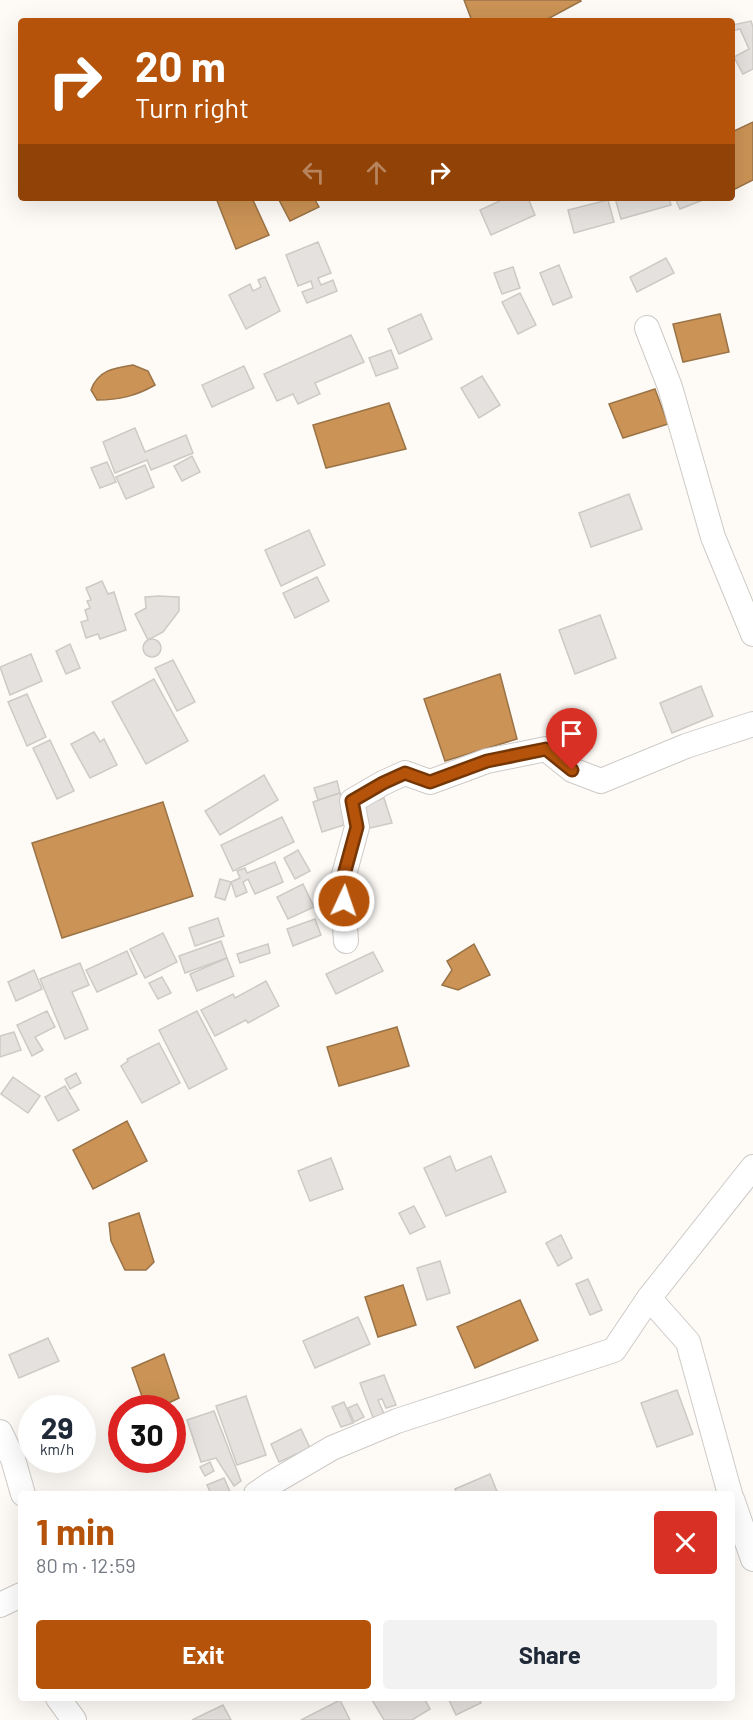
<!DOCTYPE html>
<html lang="en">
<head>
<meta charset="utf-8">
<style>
	:root { --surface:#fff; --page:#f2f2f3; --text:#1f2937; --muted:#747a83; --accent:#b45309 }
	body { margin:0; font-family:Barlow,sans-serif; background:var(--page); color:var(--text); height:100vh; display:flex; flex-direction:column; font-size:22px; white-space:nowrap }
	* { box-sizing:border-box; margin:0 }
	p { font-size:20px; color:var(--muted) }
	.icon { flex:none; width:33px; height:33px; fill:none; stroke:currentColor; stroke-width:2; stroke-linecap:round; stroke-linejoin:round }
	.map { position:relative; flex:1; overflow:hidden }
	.drawer { position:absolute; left:18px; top:1491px; width:717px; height:210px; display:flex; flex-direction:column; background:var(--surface); border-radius:6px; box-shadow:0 6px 24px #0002 }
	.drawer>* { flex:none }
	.hud { position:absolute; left:18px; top:18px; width:717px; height:183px; border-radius:6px; box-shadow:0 6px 24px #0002; background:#b45309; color:#fff; overflow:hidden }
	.speed { position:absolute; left:18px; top:1395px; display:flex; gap:12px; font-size:30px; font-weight:700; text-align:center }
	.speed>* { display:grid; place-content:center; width:78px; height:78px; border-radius:50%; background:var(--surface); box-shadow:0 6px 24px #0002; line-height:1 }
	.speed small { font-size:15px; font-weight:400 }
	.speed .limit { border:9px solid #d22; background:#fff; color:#111 }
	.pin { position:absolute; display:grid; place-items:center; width:51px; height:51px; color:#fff; margin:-62px -26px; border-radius:50% 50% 50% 0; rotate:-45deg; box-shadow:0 0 6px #0007 }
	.pin .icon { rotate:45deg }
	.me { position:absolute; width:66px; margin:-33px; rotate:3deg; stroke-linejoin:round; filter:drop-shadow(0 0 4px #0008) }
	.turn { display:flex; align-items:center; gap:21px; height:126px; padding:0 18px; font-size:27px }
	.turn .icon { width:78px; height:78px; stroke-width:2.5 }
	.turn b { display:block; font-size:42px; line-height:51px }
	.lanes { display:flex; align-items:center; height:57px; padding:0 18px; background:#0003; justify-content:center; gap:30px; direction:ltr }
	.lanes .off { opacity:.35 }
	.round { display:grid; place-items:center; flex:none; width:63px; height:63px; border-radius:6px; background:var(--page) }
	.headline { display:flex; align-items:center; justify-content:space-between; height:102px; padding:0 18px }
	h1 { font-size:36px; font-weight:700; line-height:45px; color:var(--accent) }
	.cta { display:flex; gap:12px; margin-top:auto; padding:12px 18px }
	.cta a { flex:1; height:69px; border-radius:6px; background:var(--accent); color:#fff; font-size:24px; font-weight:700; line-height:69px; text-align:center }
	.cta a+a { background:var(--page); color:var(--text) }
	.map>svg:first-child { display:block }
	.water { fill:#cb9355; stroke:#9a7347; stroke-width:1.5 }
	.building { fill:#e4e1de; stroke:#cdcac6; stroke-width:1.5 }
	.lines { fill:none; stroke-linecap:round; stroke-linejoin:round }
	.minor-casing { stroke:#cdcac7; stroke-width:26 }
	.minor { stroke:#fff; stroke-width:24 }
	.route-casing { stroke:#753606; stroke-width:15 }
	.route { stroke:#b45309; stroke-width:10 }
</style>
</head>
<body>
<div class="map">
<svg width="753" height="1720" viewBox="0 0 753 1720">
	<rect width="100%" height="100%" fill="#fefbf7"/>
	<g class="water">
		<path d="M464,0h116l1,1 -37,20h-72z"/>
		<path d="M753,122v58l-18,9 -3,-6v-51z"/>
		<path d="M216,198h36l17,37 -33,14z"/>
		<path d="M278,198h36l5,9 -29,14z"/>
		<path d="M720,314l9,38 -46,10 -10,-38z"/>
		<path d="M133,365l15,6 7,14c-19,11 -36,15 -58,15l-6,-10c7,-20 23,-22 42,-25z"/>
		<path d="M655,389l13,35 -45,14 -14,-34z"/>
		<path d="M389,403l17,46 -80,19 -13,-43z"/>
		<path d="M500,674l17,65 -72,22 -21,-62z"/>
		<path d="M163,802l30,94 -131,42 -30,-95z"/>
		<path d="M474,944l16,31 -32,15 -16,-5 10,-15 -5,-9z"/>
		<path d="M397,1027l12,39 -70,20 -12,-39z"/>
		<path d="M127,1121l20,40 -54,28 -20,-39z"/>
		<path d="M139,1213l15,49 -8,8h-21l-14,-29 -2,-18z"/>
		<path d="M403,1285l13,40 -38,12 -13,-40z"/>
		<path d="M520,1300l18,40 -63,28 -18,-41z"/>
		<path d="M164,1354l15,44 -21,10h-12l-14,-40z"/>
	</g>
	<g class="building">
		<path d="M751,21l2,6v42l-10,5 -9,-17 15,-8 -9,-20 -8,2v-6z"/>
		<path d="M506,198h22l7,17 -44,20 -11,-25z"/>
		<path d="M615,198h54l2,7 -50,14z"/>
		<path d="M675,198h33l-28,11z"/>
		<path d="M608,200l6,22 -40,11 -6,-23z"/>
		<path d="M318,242l13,31 -13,5 3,7 12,-5 4,11 -30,12 -5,-11 11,-4 -2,-7 -13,5 -12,-31z"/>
		<path d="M666,258l8,15 -37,19 -7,-15z"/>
		<path d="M559,265l13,32 -19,8 -13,-32z"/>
		<path d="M513,267l7,21 -18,6 -8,-21z"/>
		<path d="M265,277l15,34 -34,18 -17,-34 21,-11 3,7 8,-4 -3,-7z"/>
		<path d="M520,293l16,32 -18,9 -16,-32z"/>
		<path d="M421,314l11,25 -33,15 -11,-25z"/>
		<path d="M351,335l13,27 -49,21 5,11 -22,10 -5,-10 -16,7 -13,-27z"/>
		<path d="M391,350l7,18 -22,8 -7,-18z"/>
		<path d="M244,366l10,22 -42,19 -10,-22z"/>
		<path d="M482,376l18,29 -21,13 -18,-30z"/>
		<path d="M135,428l10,24 41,-17 7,18 -42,17 -4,-10 -32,13 -12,-31z"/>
		<path d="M192,456l8,16 -18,9 -8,-15z"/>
		<path d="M107,462l9,20 -16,6 -9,-20z"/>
		<path d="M145,465l9,22 -28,12 -10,-22z"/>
		<path d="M629,494l13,35 -51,18 -12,-34z"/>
		<path d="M309,530l16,35 -44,21 -16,-36z"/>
		<path d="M317,577l12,24 -34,17 -12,-25z"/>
		<path d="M102,581l6,13 6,-2 12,38 -26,9 -2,-5 -12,4 -5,-16 7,-2 -3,-10 5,-2 -3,-7 4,-1 -5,-12z"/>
		<path d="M158,596l21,1v14l-16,21 -15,8 -13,-26 11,-6 -1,-11z"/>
		<path d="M600,615l16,43 -41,16 -16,-44z"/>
		<circle cx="152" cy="648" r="9"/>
		<path d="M70,644l10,24 -14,6 -10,-23z"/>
		<path d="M31,654l11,27 -32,14 -10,-28z"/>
		<path d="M173,660l22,42 -18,9 -22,-43z"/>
		<path d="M154,679l34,62 -42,23 -34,-62z"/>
		<path d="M701,686l12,30 -41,17 -12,-30z"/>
		<path d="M27,694l19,43 -19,9 -19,-44z"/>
		<path d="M94,732l6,10 4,-3 13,26 -27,13 -19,-34z"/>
		<path d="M50,740l24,51 -17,8 -24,-51z"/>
		<path d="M264,775l14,25 -58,35 -15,-24z"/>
		<path d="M337,781l3,12 -22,7 -4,-12z"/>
		<path d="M340,793l10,30 -28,9 -9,-30z"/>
		<path d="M384,798l8,25 -31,7 -3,-23z"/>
		<path d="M282,817l12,25 -61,29 -12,-26z"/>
		<path d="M298,850l12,21 -15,8 -11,-21z"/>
		<path d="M275,862l8,20 -28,12 -7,-15 -5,3 4,10 -11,5 -5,-15 9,-4 -3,-7 8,-3 2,5z"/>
		<path d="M220,879l11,3 -6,18 -10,-3z"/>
		<path d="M303,884l11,23 -26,12 -11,-22z"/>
		<path d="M218,918l6,18 -29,10 -6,-18z"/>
		<path d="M315,919l6,16 -28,11 -6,-17z"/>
		<path d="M163,933l14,29 -32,16 -15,-29z"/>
		<path d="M221,941l6,17 -42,15 -6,-17z"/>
		<path d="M268,944l2,9 -30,10 -3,-9z"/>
		<path d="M127,951l10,23 -40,18 -11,-22z"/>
		<path d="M373,952l10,19 -47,23 -10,-20z"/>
		<path d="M227,958l7,18 -37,15 -7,-17z"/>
		<path d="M80,963l9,22 -17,7 16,37 -23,10 -25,-60z"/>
		<path d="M34,970l8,19 -26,12 -8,-19z"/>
		<path d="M162,977l9,16 -13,6 -9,-16z"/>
		<path d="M266,981l13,25 -31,17 -2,-3 -31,16 -14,-26 32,-16 2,4z"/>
		<path d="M47,1011l8,16 -20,10 8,13 -11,6 -15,-31z"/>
		<path d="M197,1011l30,58 -38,20 -30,-59z"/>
		<path d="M14,1032l7,18 -21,7v-21z"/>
		<path d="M159,1043l21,40 -38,20 -21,-37 7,-5 -1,-2z"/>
		<path d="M76,1073l5,10 -11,6 -5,-10z"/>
		<path d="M13,1077l27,19 -12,17 -27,-19z"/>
		<path d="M65,1086l14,24 -21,11 -13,-24z"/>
		<path d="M450,1156l6,15 35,-15 15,36 -60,24 -22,-48z"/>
		<path d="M331,1158l12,31 -33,12 -12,-30z"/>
		<path d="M414,1206l11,21 -15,7 -11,-21z"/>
		<path d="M561,1235l11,23 -14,8 -12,-23z"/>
		<path d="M440,1261l10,32 -23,7 -10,-32z"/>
		<path d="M588,1279l14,31 -12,5 -14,-31z"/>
		<path d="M358,1317l12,27 -55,24 -12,-27z"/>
		<path d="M48,1338l11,23 -40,17 -10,-23z"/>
		<path d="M384,1375l12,30 -10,3 -4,-9 -4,1 7,16 -11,4 -14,-37z"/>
		<path d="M677,1390l16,44 -36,13 -16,-44z"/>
		<path d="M246,1396l20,59 -29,10 -21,-59z"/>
		<path d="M344,1402l9,21 -12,4 -9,-20z"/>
		<path d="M357,1404l7,13 -10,5 -6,-14z"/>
		<path d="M214,1411l27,70 -7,5 -18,-28 -15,4 -14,-42z"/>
		<path d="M301,1429l9,19 -31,14 -8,-18z"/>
		<path d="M210,1462l4,9 -9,5 -5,-9z"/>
		<path d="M490,1474l8,20h-41l-2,-5z"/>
		<path d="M224,1478l7,16h-20l-4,-9z"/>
		<path d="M375,1698h49l6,11 -18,11h-28l-12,-20z"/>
		<path d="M448,1698h31l2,5 -25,12z"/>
		<path d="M340,1700l10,20h-49z"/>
		<path d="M223,1705l8,15h-39z"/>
	</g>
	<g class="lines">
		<defs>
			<g id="minor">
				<path d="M647,328l23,59 43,150 40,97"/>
				<path d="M346,941l-4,-59 15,-55 -5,-26 31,-18 22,-10 25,9 57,-21 59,-12 26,21 29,11 85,-35 67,-22"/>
				<path d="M649,1298l39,44 42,152"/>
				<path d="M0,1432l13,27 10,35"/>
				<path d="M256,1494l16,-11 60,-35 65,-27 217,-71 35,-52 104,-131"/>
				<path d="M732,1499l21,60"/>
				<path d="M0,1605l21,-10"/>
				<path d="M58,1698l16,22"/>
			</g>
		</defs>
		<use href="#minor" class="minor-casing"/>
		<use href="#minor" class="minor"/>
	</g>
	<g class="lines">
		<defs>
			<path id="route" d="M344,901l-2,-19 15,-55 -5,-26 31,-18 22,-10 25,9 57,-21 59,-12 26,21"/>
		</defs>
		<use href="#route" class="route-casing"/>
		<use href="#route" class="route"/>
	</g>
</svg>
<div class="speed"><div>29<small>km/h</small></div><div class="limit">30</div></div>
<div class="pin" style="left:572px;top:770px;background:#d93025"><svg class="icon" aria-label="arrive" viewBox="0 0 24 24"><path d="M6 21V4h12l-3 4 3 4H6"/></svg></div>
<svg class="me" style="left:344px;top:901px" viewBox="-20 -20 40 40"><circle r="17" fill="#b45309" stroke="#fff" stroke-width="3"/><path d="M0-11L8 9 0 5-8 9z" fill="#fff"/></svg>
<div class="hud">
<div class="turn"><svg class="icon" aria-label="right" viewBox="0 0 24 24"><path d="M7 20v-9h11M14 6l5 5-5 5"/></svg><div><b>20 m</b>Turn right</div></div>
<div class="lanes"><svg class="icon off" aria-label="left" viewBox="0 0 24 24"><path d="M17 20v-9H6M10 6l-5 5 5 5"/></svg><svg class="icon off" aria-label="ahead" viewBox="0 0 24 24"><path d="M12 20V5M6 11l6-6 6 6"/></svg><svg class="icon" aria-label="right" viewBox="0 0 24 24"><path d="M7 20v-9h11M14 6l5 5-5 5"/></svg></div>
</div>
<section class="drawer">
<div class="headline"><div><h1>1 min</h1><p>80 m · 12:59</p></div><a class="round" style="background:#d93025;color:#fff"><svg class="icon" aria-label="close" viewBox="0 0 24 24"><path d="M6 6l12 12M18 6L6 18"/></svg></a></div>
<div class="cta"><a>Exit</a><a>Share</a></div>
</section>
</div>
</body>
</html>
